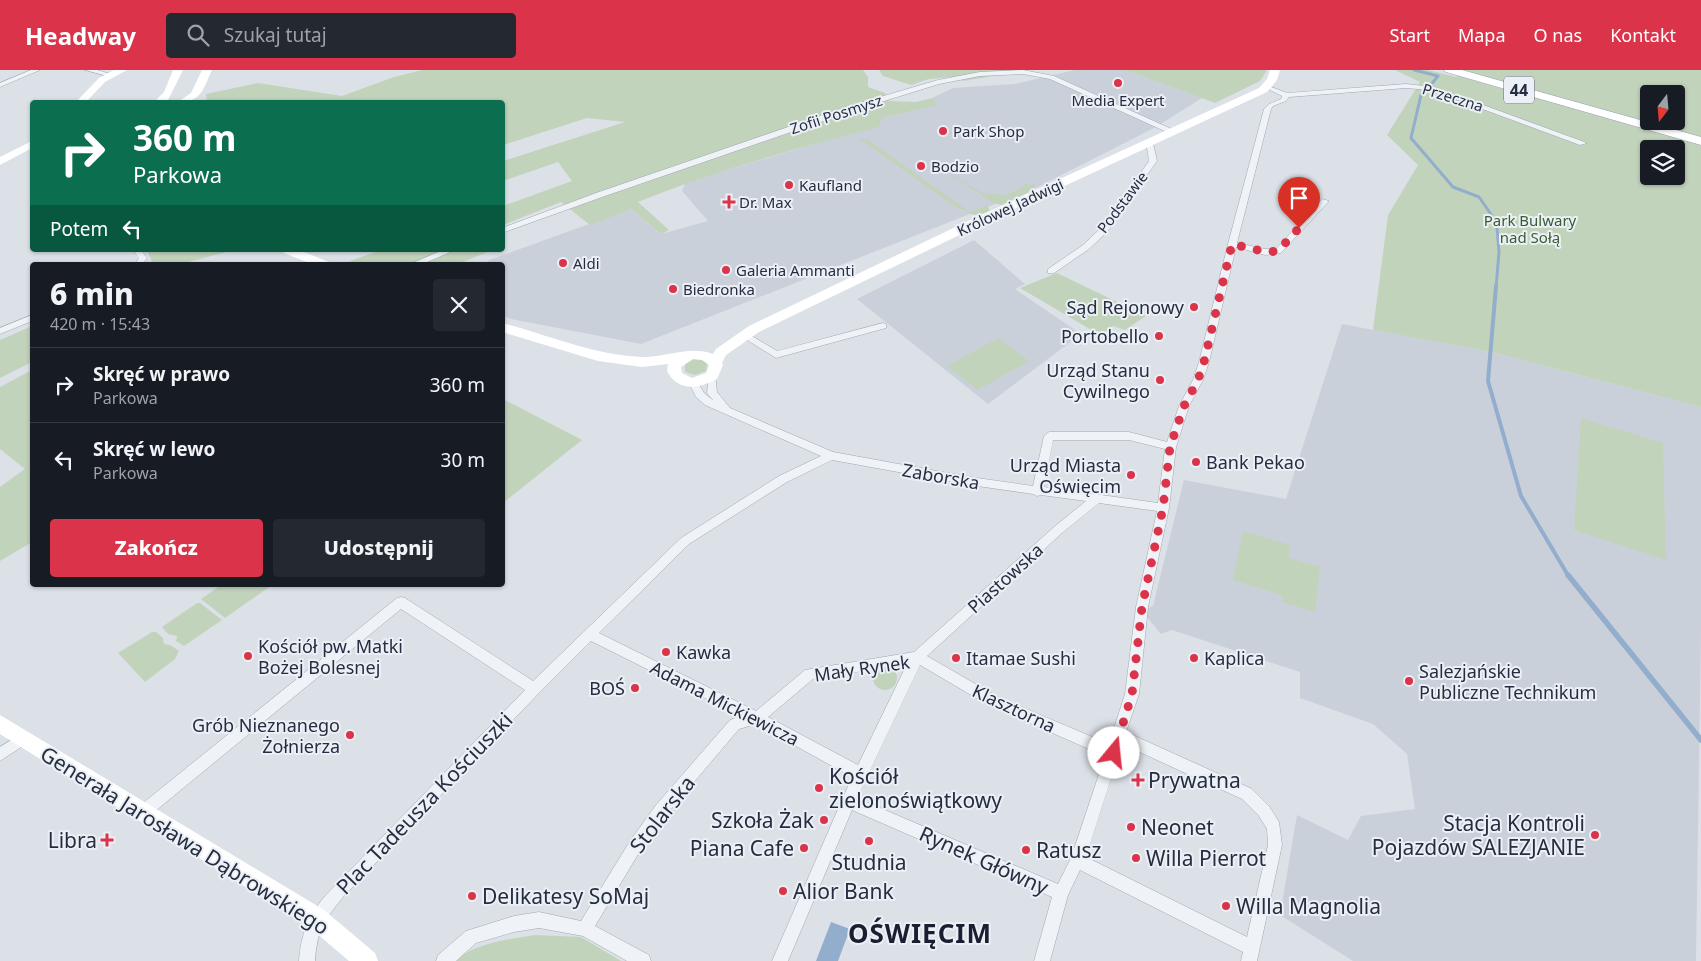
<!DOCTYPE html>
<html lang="pl">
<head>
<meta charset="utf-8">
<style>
	:root { --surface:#171b24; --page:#242831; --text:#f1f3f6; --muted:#9ea1a6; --line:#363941; --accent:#db3349 }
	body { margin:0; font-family:"Noto Sans",sans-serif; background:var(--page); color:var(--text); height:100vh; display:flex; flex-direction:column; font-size:19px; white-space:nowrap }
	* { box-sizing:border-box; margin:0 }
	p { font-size:16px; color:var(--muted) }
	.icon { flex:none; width:28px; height:28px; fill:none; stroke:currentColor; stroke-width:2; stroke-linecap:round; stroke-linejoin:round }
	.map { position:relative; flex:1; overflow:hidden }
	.drawer { position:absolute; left:30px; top:192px; width:475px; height:325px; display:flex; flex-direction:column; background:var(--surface); border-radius:5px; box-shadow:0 1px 4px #0004 }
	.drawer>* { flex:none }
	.banner { position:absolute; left:30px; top:30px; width:475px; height:152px; border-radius:5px; box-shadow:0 1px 4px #0004; background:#0b6e4f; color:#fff; overflow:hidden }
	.needle { width:32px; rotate:196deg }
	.tools { position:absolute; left:1640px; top:15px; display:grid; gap:10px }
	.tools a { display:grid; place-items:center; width:45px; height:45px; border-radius:5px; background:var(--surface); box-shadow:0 1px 4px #0004; font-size:25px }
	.pin { position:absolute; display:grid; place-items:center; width:42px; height:42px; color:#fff; margin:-51px -21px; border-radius:50% 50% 50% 0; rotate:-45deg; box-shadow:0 0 5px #0007 }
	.pin .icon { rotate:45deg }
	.me { position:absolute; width:55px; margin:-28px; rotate:17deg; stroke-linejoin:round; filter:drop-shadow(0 0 4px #0008) }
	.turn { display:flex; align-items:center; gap:18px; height:105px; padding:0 20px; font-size:22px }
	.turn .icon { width:65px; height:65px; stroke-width:2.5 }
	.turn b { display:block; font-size:35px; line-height:42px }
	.then { display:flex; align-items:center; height:48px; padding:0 20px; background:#0003; gap:10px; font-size:19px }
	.round { display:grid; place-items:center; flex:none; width:52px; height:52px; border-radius:5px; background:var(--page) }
	.summary { display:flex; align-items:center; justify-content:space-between; height:85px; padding:0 20px }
	h1 { font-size:30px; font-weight:800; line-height:38px }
	.primary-button { display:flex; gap:10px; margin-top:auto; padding:10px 20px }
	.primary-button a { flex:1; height:58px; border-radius:5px; background:var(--accent); color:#fff; font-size:20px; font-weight:800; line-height:58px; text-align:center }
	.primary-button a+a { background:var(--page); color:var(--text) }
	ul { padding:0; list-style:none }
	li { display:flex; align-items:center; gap:15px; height:75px; padding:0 20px; border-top:1px solid var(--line) }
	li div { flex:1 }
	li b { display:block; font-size:19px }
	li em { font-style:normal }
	header { display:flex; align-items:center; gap:30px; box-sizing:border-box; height:70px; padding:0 25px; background:var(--accent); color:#fff }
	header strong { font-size:24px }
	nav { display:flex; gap:28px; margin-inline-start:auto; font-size:18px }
	.search { width:350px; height:45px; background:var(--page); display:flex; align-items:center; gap:12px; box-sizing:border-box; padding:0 18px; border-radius:5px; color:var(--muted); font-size:19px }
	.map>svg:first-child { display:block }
	.built { fill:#cad0da }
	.green { fill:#c2d3bc; fill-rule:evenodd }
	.water { fill:#93aecc }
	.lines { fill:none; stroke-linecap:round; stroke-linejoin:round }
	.stream-far2 { stroke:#93aecc; stroke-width:3 }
	.stream-far1 { stroke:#93aecc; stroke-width:4 }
	.stream { stroke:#93aecc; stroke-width:5.5 }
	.street-casing { stroke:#a1a8b2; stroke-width:1 }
	.primary-casing { stroke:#9aa4b5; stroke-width:1 }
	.street { fill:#eff2f6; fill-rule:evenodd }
	.secondary { fill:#fff; fill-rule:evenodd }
	.primary { fill:#fff; fill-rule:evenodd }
	.route { stroke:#db3349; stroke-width:9; stroke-dasharray:0 16.2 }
	.poi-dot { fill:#db3349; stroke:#ecf0f6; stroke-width:2 }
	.labels { text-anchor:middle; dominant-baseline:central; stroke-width:4; stroke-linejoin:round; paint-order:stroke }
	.far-street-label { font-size:15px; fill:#242e40; stroke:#ecf0f6 }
	.far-poi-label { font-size:15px; fill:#242e40; stroke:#ecf0f6; text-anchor:start }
	.far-park-label { font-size:15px; fill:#385d30; stroke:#ecf0f6 }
	.shield { fill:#ecf0f6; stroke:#606877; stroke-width:1 }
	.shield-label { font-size:16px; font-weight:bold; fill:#242e40 }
	.poi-label { font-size:18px; fill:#242e40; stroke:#ecf0f6; text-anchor:end }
	.street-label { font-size:18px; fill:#242e40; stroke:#ecf0f6 }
	.near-poi-label { font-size:21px; fill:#242e40; stroke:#ecf0f6; text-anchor:start }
	.near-street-label { font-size:21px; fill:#242e40; stroke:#ecf0f6 }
	.near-district-label { font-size:26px; font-weight:bold; letter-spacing:1px; fill:#171f30; stroke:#ecf0f6 }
</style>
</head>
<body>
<header>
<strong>Headway</strong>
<div class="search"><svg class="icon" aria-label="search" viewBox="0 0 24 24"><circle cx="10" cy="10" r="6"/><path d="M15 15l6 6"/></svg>Szukaj tutaj</div>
<nav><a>Start</a><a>Mapa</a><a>O nas</a><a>Kontakt</a></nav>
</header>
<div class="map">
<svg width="1701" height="891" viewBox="0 0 1701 891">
	<rect width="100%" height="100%" fill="#dce1e8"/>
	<g class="built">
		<path d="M1075,0h50l77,28 -46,29 -118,60 -397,157 -130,-25 -8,-3 -1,-51h-21l11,-6 139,-50 30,25 47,-13 -26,-30 3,-7 18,-7 141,-42 38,-17 56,-13 -6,-7 21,-10 62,-4z"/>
		<path d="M974,170l51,44 -10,5 66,45 -93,70 -131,-105z"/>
		<path d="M1342,254l154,29 205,54v225l-5,329h-343l-73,-46 17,-100 51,25 13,-24 54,-7 -8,-55 -34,-30 -73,-26v-26l-128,-42 -11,4 -19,-23 11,-5 31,-126 102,19z"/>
	</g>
	<g class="green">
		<path d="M422,0h441l5,7v10l17,6 4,8 27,1 16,-4 7,7 -57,13 -3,9c-81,21 -163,43 -241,75l31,28 -8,4 -30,-25 -41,16 -29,-23 -58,23v-19l69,-25 -14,-19 -55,19v-20l122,-39 -38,-4 -84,27 -1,-43h-295l-1,-8 52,-11 84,13 52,-19z"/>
		<path d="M879,0h131v5h-11l-36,6 -10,-4 -24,2 -18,6 -28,-9z"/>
		<path d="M1125,0h142l-7,11 -45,22z"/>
		<path d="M1395,0h33l28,7 10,-7h235v337l-205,-54 -123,-23 15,-115 30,-50 -31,-30 33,-53zM1649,24h27v27h-27zM1649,79h27v27h-27z"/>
		<path d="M858,68l10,2 102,72 17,-7 3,6c-12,5 -17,6 -28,-2l-2,1z"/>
		<path d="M902,72l73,47 8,4 16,1 4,2 22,-10 -3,-2 4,-1 3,2 6,-2v3l-8,7 -25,12 -9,-2z"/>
		<path d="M147,180h87l-57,15h-24z"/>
		<path d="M381,180h112l-38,15h-96l-9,-4z"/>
		<path d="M1057,203l77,37 12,6 -21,14 -12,-4 -13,9 -80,-47z"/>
		<path d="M32,256v36l-32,16v-38z"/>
		<path d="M998,268l31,23 -51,29 -31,-24z"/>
		<path d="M694,289l8,1 5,3 -1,8 -11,4 -10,-3v-8z"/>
		<path d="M32,300v172l-32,19v-74l25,-18 -25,-20v-62z"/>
		<path d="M503,329l79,41 -79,63z"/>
		<path d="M1581,348l82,25 3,117 -92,-30z"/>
		<path d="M1243,461l47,14 -1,13 31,9 -5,45 -33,-10v-7l-49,-15z"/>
		<path d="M221,515h51l-47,33 -24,-19z"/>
		<path d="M197,533h3l22,17 -38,26 -8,-5 1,-5 -9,-2 -6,-7z"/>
		<path d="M152,562h4l7,6 1,6 6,1 9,6 -4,8 -30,23 -27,-29z"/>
		<circle cx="885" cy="608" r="12"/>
		<path d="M535,865l46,2 40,24h-165c17,-18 55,-22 79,-26z"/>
	</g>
	<path class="water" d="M831,852l19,7 -12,32h-22z"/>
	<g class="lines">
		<g class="stream-far2">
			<path d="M1414,0l24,6 -8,10"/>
			<path d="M1426,20l-5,5 -10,43 42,49 26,10 18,26"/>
			<path d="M1496,218l3,-36 -2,-24"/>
		</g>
		<path class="stream-far1" d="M1496,216l-8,95 33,115 48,81"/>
		<path class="stream" d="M1568,505l133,165"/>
		<defs>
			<g id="street">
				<path d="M31,0h9l-40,17v-4z"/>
				<path d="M85,0h12l17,5 -3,2z"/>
				<path d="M1023,0l31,6 122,55 -7,2 -119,-54 -27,-5 -43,2 -41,8 -87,27 -247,85 -103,37v-5l97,-36 247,-85 92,-27 42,-8z"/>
				<path d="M1406,14l28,3 153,56 -7,2 -149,-55 -25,-2 -117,9 -3,4 -13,5 -2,3 -34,134 28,6h11l46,-50 7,2 -48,52 -16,2 -29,-8 -27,115 -6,18 -14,26 -13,41 -7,61 -21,99 -9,87 -13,38 126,57 17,17 10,16 3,23 -25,116h-16l2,-9 -163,-82 -12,25 -18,66h-16l18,-64 -200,-87 -64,151h-16l80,-184 -96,-53 -17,5 -73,86 -26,36 -45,75 54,29 2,6h-24l-44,-25 -44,-8 -25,4 -38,11 -20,18h-20l2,-6 28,-24 48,-15 25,-4 42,9 49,-80 26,-36 74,-85 11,-4 -150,-75 -52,52 -196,204c-19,24 -26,33 -28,64h-16c2,-26 9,-45 26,-65l200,-206 -124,-81 -253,208 -5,2 -5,-2 -2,-5 2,-5 259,-209 4,-1 4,1 128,83 148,-143 98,-62 42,-20 -116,-51 -9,-8 -7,-14 2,-2h6l7,12 10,8 -7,-8 2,-19h6l2,18 13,16 103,44 137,25 63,9 11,-50 5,-4h80l38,10 12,-36 14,-26 6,-18 29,-118 36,-135 5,-5 12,-5 1,-3 -18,-9 5,-1 18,7zM1053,370h76l36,9 -7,54 -114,-16zM832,390l138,25 63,9 4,2 4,-1 45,6 -32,26 -140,125 -109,18 -49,41 -157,-78 90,-89 98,-62zM1099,433l58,8 -21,96 -11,87 -16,50 -111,-47 -71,-41 135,-123zM907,594l-49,101 -90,-48 45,-38zM920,595l68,40 117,51 -34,102 -13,26 -201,-86zM1122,674l120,55 17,17 8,13 1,16 -21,92 -161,-80z"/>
				<path d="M1146,71l7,2 4,18 -49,70 -19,18 -35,24h-6v-4l35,-24 19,-18 47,-66z"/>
				<path d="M133,180h8l6,8 -5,7h-8l5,-7z"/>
				<path d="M443,180h12l-35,15h-12z"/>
				<path d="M32,245v6l-32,13v-6z"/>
				<path d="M883,253l3,1v4l-110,30 -37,-23 2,-2h6l30,18z"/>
				<path d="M24,662l5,2 2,4 -2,4 -29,19v-14z"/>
			</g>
			<path id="primary" d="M1444,0h18l239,67v8l-255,-73z"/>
		</defs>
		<use href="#street" class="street-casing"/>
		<use href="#primary" class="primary-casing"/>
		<use href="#street" class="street"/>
		<g class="secondary">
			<path d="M114,0h13l-22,12 -19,20h-10l23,-24z"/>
			<path d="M173,0h10l-16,32h-10v-3l7,-7z"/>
			<path d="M202,0h10c-9,19 -10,32 -34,32l13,-9z"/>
			<path d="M1270,0h10l-3,10 -10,12 -291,135 -217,105 -33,23 -4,8 1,2 -6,14c-19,10 -39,13 -50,-8l1,-7 -26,3 -44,-6 -96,-29v-9c46,12 91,32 139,34 24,1 49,-12 72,-3l3,-5 33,-23 219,-105 291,-133 8,-9zM693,289l9,1 7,5 -3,8 -14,5 -10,-5 -1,-6z"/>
			<path d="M32,71v7l-32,17v-8z"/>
			<path d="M282,180h17l30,12 2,3h-17l-30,-12z"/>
			<path d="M0,645l324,195 51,43 3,8h-29l-41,-35 -308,-192z"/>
		</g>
		<use href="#primary" class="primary"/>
	</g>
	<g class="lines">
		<path class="route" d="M1114,683l18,-59 10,-87 21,-99 7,-61 14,-41 14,-26 6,-18 28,-118 34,8 12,-1 21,-23"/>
	</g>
	<g class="poi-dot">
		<circle cx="1118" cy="13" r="5"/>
		<circle cx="943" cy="61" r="5"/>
		<circle cx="921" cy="96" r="5"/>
		<circle cx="789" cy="115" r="5"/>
		<path d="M726.5 124.5h5v5h5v5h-5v5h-5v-5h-5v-5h5z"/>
		<circle cx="563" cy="193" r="5"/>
		<circle cx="726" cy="200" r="5"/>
		<circle cx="673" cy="219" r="5"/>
		<circle cx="1194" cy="237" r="5"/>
		<circle cx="1159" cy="266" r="5"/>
		<circle cx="1160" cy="310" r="5"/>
		<circle cx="1196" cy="392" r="5"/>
		<circle cx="1131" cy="405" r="5"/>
		<circle cx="666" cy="582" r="5"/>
		<circle cx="248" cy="586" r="5"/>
		<circle cx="956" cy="588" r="5"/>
		<circle cx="1194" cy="588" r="5"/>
		<circle cx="1409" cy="611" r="5"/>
		<circle cx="635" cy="618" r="5"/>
		<circle cx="350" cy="665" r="5"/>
		<path d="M1135.5 702.5h5v5h5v5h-5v5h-5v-5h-5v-5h5z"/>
		<circle cx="819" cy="718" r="5"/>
		<circle cx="824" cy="750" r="5"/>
		<circle cx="1131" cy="757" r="5"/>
		<circle cx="1595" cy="765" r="5"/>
		<path d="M104.5 762.5h5v5h5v5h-5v5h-5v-5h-5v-5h5z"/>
		<circle cx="869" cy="771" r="5"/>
		<circle cx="804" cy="778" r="5"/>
		<circle cx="1026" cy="780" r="5"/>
		<circle cx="1136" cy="788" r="5"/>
		<circle cx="783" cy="821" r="5"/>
		<circle cx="472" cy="826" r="5"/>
		<circle cx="1226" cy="836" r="5"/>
	</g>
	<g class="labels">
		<g class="far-street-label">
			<text transform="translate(1453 27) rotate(17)">Przeczna</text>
			<text transform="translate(836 44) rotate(-18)">Zofii Posmysz</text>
			<text transform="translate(1122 132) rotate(-53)">Podstawie</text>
			<text transform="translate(1010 137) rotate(-25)">Królowej Jadwigi</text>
		</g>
		<g class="far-poi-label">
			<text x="1118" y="30" text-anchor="middle">Media Expert</text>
			<text x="953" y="61">Park Shop</text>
			<text x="931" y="96">Bodzio</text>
			<text x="799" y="115">Kaufland</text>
			<text x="739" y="132">Dr. Max</text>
			<text x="573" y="193">Aldi</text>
			<text x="736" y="200">Galeria Ammanti</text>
			<text x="683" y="219">Biedronka</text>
		</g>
		<g class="far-park-label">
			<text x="1530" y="150">Park Bulwary<tspan x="1530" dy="17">nad Sołą</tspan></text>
		</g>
		<rect class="shield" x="1504" y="6.5" width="30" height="27" rx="4"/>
		<g class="shield-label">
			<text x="1519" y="20">44</text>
		</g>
		<g class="poi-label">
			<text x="1184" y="237">Sąd Rejonowy</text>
			<text x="1149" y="266">Portobello</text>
			<text x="1150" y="300">Urząd Stanu<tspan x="1150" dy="21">Cywilnego</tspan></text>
			<text x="1206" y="392" text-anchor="start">Bank Pekao</text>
			<text x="1121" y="395">Urząd Miasta<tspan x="1121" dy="21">Oświęcim</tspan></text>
			<text x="258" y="576" text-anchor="start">Kościół pw. Matki<tspan x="258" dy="21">Bożej Bolesnej</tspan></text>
			<text x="676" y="582" text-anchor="start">Kawka</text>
			<text x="966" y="588" text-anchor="start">Itamae Sushi</text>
			<text x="1204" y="588" text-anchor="start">Kaplica</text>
			<text x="1419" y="601" text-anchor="start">Salezjańskie<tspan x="1419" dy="21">Publiczne Technikum</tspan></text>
			<text x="625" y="618">BOŚ</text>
			<text x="340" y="655">Grób Nieznanego<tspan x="340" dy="21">Żołnierza</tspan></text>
		</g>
		<g class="street-label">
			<text transform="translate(941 406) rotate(10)">Zaborska</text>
			<text transform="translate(1005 508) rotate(-42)">Piastowska</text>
			<text transform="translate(862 598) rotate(-8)">Mały Rynek</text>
			<text transform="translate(725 633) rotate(27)">Adama Mickiewicza</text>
			<text transform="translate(1014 638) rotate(25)">Klasztorna</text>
		</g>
		<g class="near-poi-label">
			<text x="829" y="706">Kościół<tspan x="829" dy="24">zielonoświątkowy</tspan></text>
			<text x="1148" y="710">Prywatna</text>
			<text x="814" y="750" text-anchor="end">Szkoła Żak</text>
			<text x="1585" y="753" text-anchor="end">Stacja Kontroli<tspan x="1585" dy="24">Pojazdów SALEZJANIE</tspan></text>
			<text x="1141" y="757">Neonet</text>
			<text x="97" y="770" text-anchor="end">Libra</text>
			<text x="794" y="778" text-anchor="end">Piana Cafe</text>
			<text x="1036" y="780">Ratusz</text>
			<text x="1146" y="788">Willa Pierrot</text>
			<text x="869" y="792" text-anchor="middle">Studnia</text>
			<text x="793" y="821">Alior Bank</text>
			<text x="482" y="826">Delikatesy SoMaj</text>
			<text x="1236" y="836">Willa Magnolia</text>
		</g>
		<g class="near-street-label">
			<text transform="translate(424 733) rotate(-46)">Plac Tadeusza Kościuszki</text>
			<text transform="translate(662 744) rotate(-52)">Stolarska</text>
			<text transform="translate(185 770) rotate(32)">Generała Jarosława Dąbrowskiego</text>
			<text transform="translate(984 790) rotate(24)">Rynek Główny</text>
		</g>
		<g class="near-district-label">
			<text x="920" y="863">OŚWIĘCIM</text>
		</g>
	</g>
</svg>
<div class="tools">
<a><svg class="needle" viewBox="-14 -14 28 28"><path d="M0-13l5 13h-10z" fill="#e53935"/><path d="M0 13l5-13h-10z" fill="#9ea1a6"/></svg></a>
<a><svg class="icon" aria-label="layers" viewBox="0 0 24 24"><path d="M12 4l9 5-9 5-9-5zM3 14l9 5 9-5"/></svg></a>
</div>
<div class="pin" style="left:1299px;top:158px;background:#d93025"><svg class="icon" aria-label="arrive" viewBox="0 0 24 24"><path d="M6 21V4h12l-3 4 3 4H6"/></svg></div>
<svg class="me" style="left:1114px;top:683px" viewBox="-20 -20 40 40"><circle r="19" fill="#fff"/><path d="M0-13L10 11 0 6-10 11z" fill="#db3349"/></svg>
<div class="banner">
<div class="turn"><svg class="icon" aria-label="right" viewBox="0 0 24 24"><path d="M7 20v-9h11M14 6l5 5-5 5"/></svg><div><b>360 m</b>Parkowa</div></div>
<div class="then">Potem<svg class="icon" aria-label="left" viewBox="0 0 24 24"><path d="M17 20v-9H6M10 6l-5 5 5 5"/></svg></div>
</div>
<section class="drawer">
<div class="summary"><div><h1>6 min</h1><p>420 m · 15:43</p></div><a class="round"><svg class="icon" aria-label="close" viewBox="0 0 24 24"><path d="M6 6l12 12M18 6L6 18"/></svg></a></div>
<ul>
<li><svg class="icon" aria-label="right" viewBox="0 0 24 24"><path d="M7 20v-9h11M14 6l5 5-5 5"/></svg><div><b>Skręć w prawo</b><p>Parkowa</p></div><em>360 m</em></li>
<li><svg class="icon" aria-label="left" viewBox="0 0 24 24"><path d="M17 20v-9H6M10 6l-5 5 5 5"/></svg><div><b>Skręć w lewo</b><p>Parkowa</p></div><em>30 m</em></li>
</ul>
<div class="primary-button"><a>Zakończ</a><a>Udostępnij</a></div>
</section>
</div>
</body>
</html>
